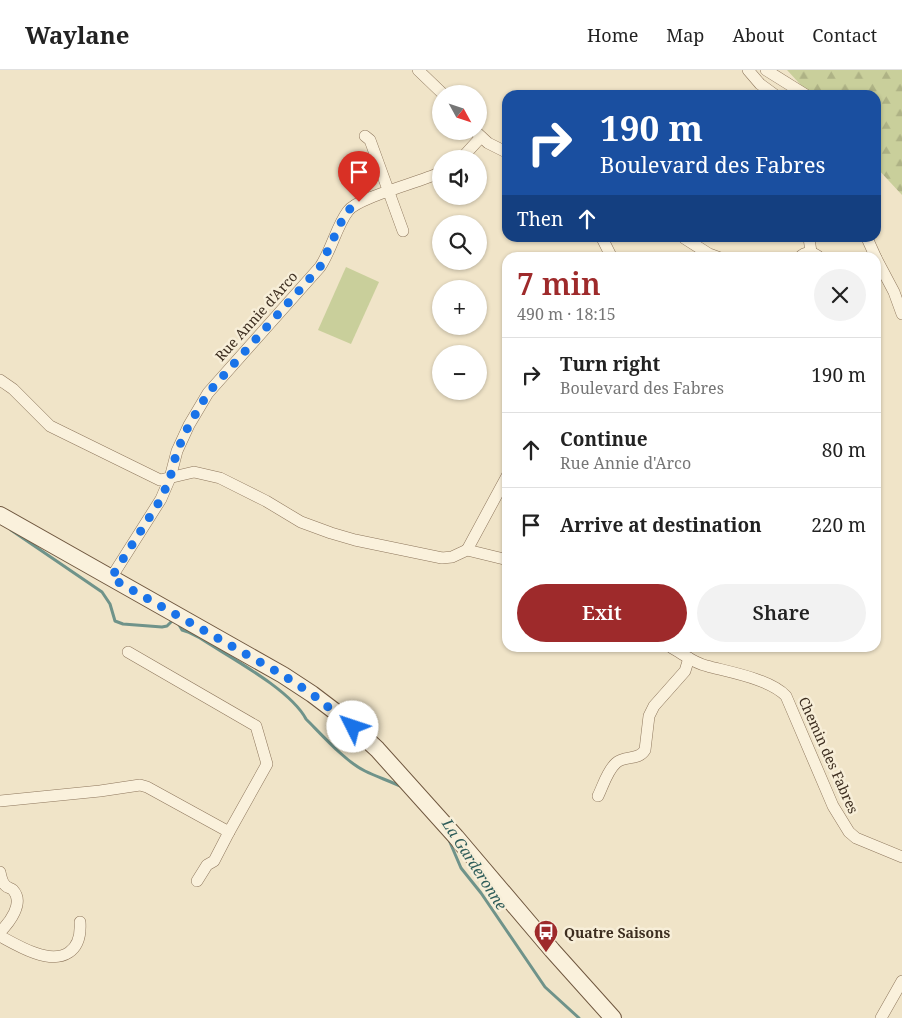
<!DOCTYPE html>
<html lang="en">
<head>
<meta charset="utf-8">
<style>
	:root { --surface:#fff; --page:#f2f2f2; --text:#222; --muted:#767676; --line:#e0e0e0; --accent:#9e2a2b }
	body { margin:0; font-family:"Noto Serif",serif; background:var(--page); color:var(--text); height:100vh; display:flex; flex-direction:column; font-size:19px; white-space:nowrap }
	* { box-sizing:border-box; margin:0 }
	p { font-size:16px; color:var(--muted) }
	.icon { flex:none; width:28px; height:28px; fill:none; stroke:currentColor; stroke-width:2; stroke-linecap:round; stroke-linejoin:round }
	.map { position:relative; flex:1; overflow:hidden }
	.details { position:absolute; left:502px; top:182px; width:379px; height:400px; display:flex; flex-direction:column; background:var(--surface); border-radius:15px; box-shadow:0 1px 4px #0004 }
	.details>* { flex:none }
	.top-card { position:absolute; left:502px; top:20px; width:379px; height:152px; border-radius:15px; box-shadow:0 1px 4px #0004; background:#1a4fa0; color:#fff; overflow:hidden }
	.needle { width:32px; rotate:130deg }
	.fabs { position:absolute; left:432px; top:15px; display:grid; gap:10px }
	.fabs a { display:grid; place-items:center; width:55px; height:55px; border-radius:50%; background:var(--surface); box-shadow:0 1px 4px #0004; font-size:25px }
	.pin { position:absolute; display:grid; place-items:center; width:42px; height:42px; color:#fff; margin:-51px -21px; border-radius:50% 50% 50% 0; rotate:-45deg; box-shadow:0 0 5px #0007 }
	.pin .icon { rotate:45deg }
	.me { position:absolute; width:55px; margin:-28px; rotate:311deg; stroke-linejoin:round; filter:drop-shadow(0 0 4px #0008) }
	.turn { display:flex; align-items:center; gap:18px; height:105px; padding:0 15px; font-size:22px }
	.turn .icon { width:65px; height:65px; stroke-width:2.5 }
	.turn b { display:block; font-size:35px; line-height:42px }
	.then { display:flex; align-items:center; height:48px; padding:0 15px; background:#0003; gap:10px; font-size:19px }
	.round { display:grid; place-items:center; flex:none; width:52px; height:52px; border-radius:26px; background:var(--page) }
	.headline { display:flex; align-items:center; justify-content:space-between; height:85px; padding:0 15px }
	h1 { font-size:30px; font-weight:600; line-height:38px; color:var(--accent) }
	.cta { display:flex; gap:10px; margin-top:auto; padding:10px 15px }
	.cta a { flex:1; height:58px; border-radius:30px; background:var(--accent); color:#fff; font-size:20px; font-weight:600; line-height:58px; text-align:center }
	.cta a+a { background:var(--page); color:var(--text) }
	ul { padding:0; list-style:none }
	li { display:flex; align-items:center; gap:15px; height:75px; padding:0 15px; border-top:1px solid var(--line) }
	li div { flex:1 }
	li b { display:block; font-size:19px }
	li em { font-style:normal }
	header { display:flex; align-items:center; gap:30px; box-sizing:border-box; height:70px; padding:0 25px; background:var(--surface); border-bottom:1px solid var(--line) }
	header strong { font-size:24px }
	nav { display:flex; gap:28px; margin-inline-start:auto; font-size:18px }
	.map>svg:first-child { display:block }
	.green { fill:#c9cf9b }
	.forest { fill:url(#forest-firs) }
	.lines { fill:none; stroke-linecap:round; stroke-linejoin:round }
	.stream { stroke:#6f938a; stroke-width:3 }
	.minor-casing { stroke:#8d765c; stroke-width:12 }
	.secondary-casing { stroke:#6f573f; stroke-width:18 }
	.minor { stroke:#faf1dc; stroke-width:11 }
	.secondary { stroke:#faf1dc; stroke-width:16 }
	.route { stroke:#1a73e8; stroke-width:9; stroke-dasharray:0 16.2 }
	.labels { text-anchor:middle; dominant-baseline:central; stroke-width:5; stroke-linejoin:round; paint-order:stroke }
	.street-label { font-size:14px; fill:#3d2e20; stroke:#f7eed8 }
	.poi-label { font-size:14px; font-weight:bold; fill:#3d2e20; stroke:#f7eed8; text-anchor:start }
	.water-label { font-size:15px; font-style:italic; fill:#2f5d5a; stroke:#f7eed8 }
</style>
</head>
<body>
<header>
<strong>Waylane</strong>
<nav><a>Home</a><a>Map</a><a>About</a><a>Contact</a></nav>
</header>
<div class="map">
<svg width="902" height="948" viewBox="0 0 902 948">
	<defs>
		<pattern id="forest-firs" width="22" height="20" patternUnits="userSpaceOnUse" patternTransform="scale(1.25)"><rect width="22" height="20" fill="#c9cf9b"/><path d="M5 1l3.5 6h-7zM16 11l3.5 6h-7z" fill="#aeb285"/></pattern>
	</defs>
	<rect width="100%" height="100%" fill="#f0e4c8"/>
	<path class="green" d="M346,197l33,15 -28,62 -33,-14z"/>
	<path class="forest" d="M787,0h115v125l-26,-28v-72h-66z"/>
	<g class="lines">
		<g class="stream">
			<path d="M11,460l91,62 8,12 5,17 8,3 39,3 5,-1 6,-6"/>
			<path d="M178,553l4,7 6,2 12,6c29,19 90,51 106,81 16,16 40,43 59,52 12,6 25,10 37,16"/>
			<path d="M449,770l12,28 20,25 64,94 34,31"/>
		</g>
		<defs>
			<g id="minor">
				<path d="M418,0l25,24"/>
				<path d="M748,0l12,14 15,11"/>
				<path d="M766,0l40,25"/>
				<path d="M475,61l13,12 20,10"/>
				<path d="M365,66l5,4 33,91"/>
				<path d="M461,89l20,-22"/>
				<path d="M602,168l10,20"/>
				<path d="M684,168l25,16 11,4"/>
				<path d="M809,168l2,14"/>
				<path d="M867,168l9,20"/>
				<path d="M799,188c6,-7 14,-7 21,0"/>
				<path d="M876,188l18,34 8,22"/>
				<path d="M0,310l13,9 37,37 110,54 34,-8 26,6 46,23 35,21 30,11 24,7 87,18 10,-1 15,-7 41,10"/>
				<path d="M467,480l41,-76"/>
				<path d="M111,508l50,-79 9,-21 7,-27 12,-26 19,-32 112,-126c11,-16 17,-42 28,-56 10,-14 74,-29 93,-39"/>
				<path d="M672,578c11,6 22,15 35,18 22,6 63,13 79,30l47,110 16,26 7,6 46,19"/>
				<path d="M598,726c5,-10 9,-25 18,-33 9,-8 22,-2 29,-13l4,-34 5,-10 31,-35 4,-13"/>
				<path d="M0,731l100,-10 40,-6 7,2 82,45 38,-68 -11,-38 -128,-74"/>
				<path d="M197,811l10,-16 7,-4 15,-29"/>
				<path d="M0,862c9,-9 25,-29 13,-42 -2,-2 -5,-2 -7,-4 -4,-3 -5,-9 -6,-14"/>
				<path d="M0,866c11,6 23,13 35,17 28,10 47,-1 45,-31"/>
				<path d="M881,948l21,-37"/>
			</g>
			<path id="secondary" d="M0,445l283,160 29,19 29,22 36,33 79,88 96,113 61,68"/>
		</defs>
		<use href="#minor" class="minor-casing"/>
		<use href="#secondary" class="secondary-casing"/>
		<use href="#minor" class="minor"/>
		<use href="#secondary" class="secondary"/>
	</g>
	<g class="lines">
		<path class="route" d="M353,657l-41,-33 -29,-19 -172,-97 50,-79 9,-21 7,-27 12,-26 19,-32 112,-126 26,-55 13,-10"/>
	</g>
	<defs>
		<symbol id="bus-pin" viewBox="-11 -11 22 30"><path d="M0 17L-7.5 6A9.5 9.5 0 1 1 7.5 6Z" fill="#9e2a2b" stroke="#f7eed8"/><path d="M-5-6H5V4H4V6H2V4H-2V6H-4V4H-5ZM-3.5-4V0h7V-4ZM-3.5 1.2v1.5H-2V1.2ZM2 1.2v1.5H3.5V1.2Z" fill="#fff"/></symbol>
	</defs>
	<g fill-rule="evenodd">
		<use href="#bus-pin" x="532" y="848" width="28" height="38"/>
	</g>
	<g class="labels">
		<g class="street-label">
			<text transform="translate(256 246) rotate(-48)">Rue Annie d'Arco</text>
			<text transform="translate(829 685) rotate(66)">Chemin des Fabres</text>
		</g>
		<g class="poi-label">
			<text x="564" y="862">Quatre Saisons</text>
		</g>
		<g class="water-label">
			<text transform="translate(475 794) rotate(57)">La Garderonne</text>
		</g>
	</g>
</svg>
<div class="fabs">
<a><svg class="needle" viewBox="-14 -14 28 28"><path d="M0-13l5 13h-10z" fill="#e53935"/><path d="M0 13l5-13h-10z" fill="#767676"/></svg></a>
<a><svg class="icon" aria-label="sound" viewBox="0 0 24 24"><path d="M4 9h4l5-4v14l-5-4H4zM17 9q2 3 0 6"/></svg></a>
<a><svg class="icon" aria-label="search" viewBox="0 0 24 24"><circle cx="10" cy="10" r="6"/><path d="M15 15l6 6"/></svg></a>
<a>+</a>
<a>−</a>
</div>
<div class="pin" style="left:359px;top:132px;background:#d93025"><svg class="icon" aria-label="arrive" viewBox="0 0 24 24"><path d="M6 21V4h12l-3 4 3 4H6"/></svg></div>
<svg class="me" style="left:353px;top:657px" viewBox="-20 -20 40 40"><circle r="19" fill="#fff"/><path d="M0-13L10 11 0 6-10 11z" fill="#1a73e8"/></svg>
<div class="top-card">
<div class="turn"><svg class="icon" aria-label="right" viewBox="0 0 24 24"><path d="M7 20v-9h11M14 6l5 5-5 5"/></svg><div><b>190 m</b>Boulevard des Fabres</div></div>
<div class="then">Then<svg class="icon" aria-label="ahead" viewBox="0 0 24 24"><path d="M12 20V5M6 11l6-6 6 6"/></svg></div>
</div>
<section class="details">
<div class="headline"><div><h1>7 min</h1><p>490 m · 18:15</p></div><a class="round"><svg class="icon" aria-label="close" viewBox="0 0 24 24"><path d="M6 6l12 12M18 6L6 18"/></svg></a></div>
<ul>
<li><svg class="icon" aria-label="right" viewBox="0 0 24 24"><path d="M7 20v-9h11M14 6l5 5-5 5"/></svg><div><b>Turn right</b><p>Boulevard des Fabres</p></div><em>190 m</em></li>
<li><svg class="icon" aria-label="ahead" viewBox="0 0 24 24"><path d="M12 20V5M6 11l6-6 6 6"/></svg><div><b>Continue</b><p>Rue Annie d'Arco</p></div><em>80 m</em></li>
<li><svg class="icon" aria-label="arrive" viewBox="0 0 24 24"><path d="M6 21V4h12l-3 4 3 4H6"/></svg><div><b>Arrive at destination</b></div><em>220 m</em></li>
</ul>
<div class="cta"><a>Exit</a><a>Share</a></div>
</section>
</div>
</body>
</html>
